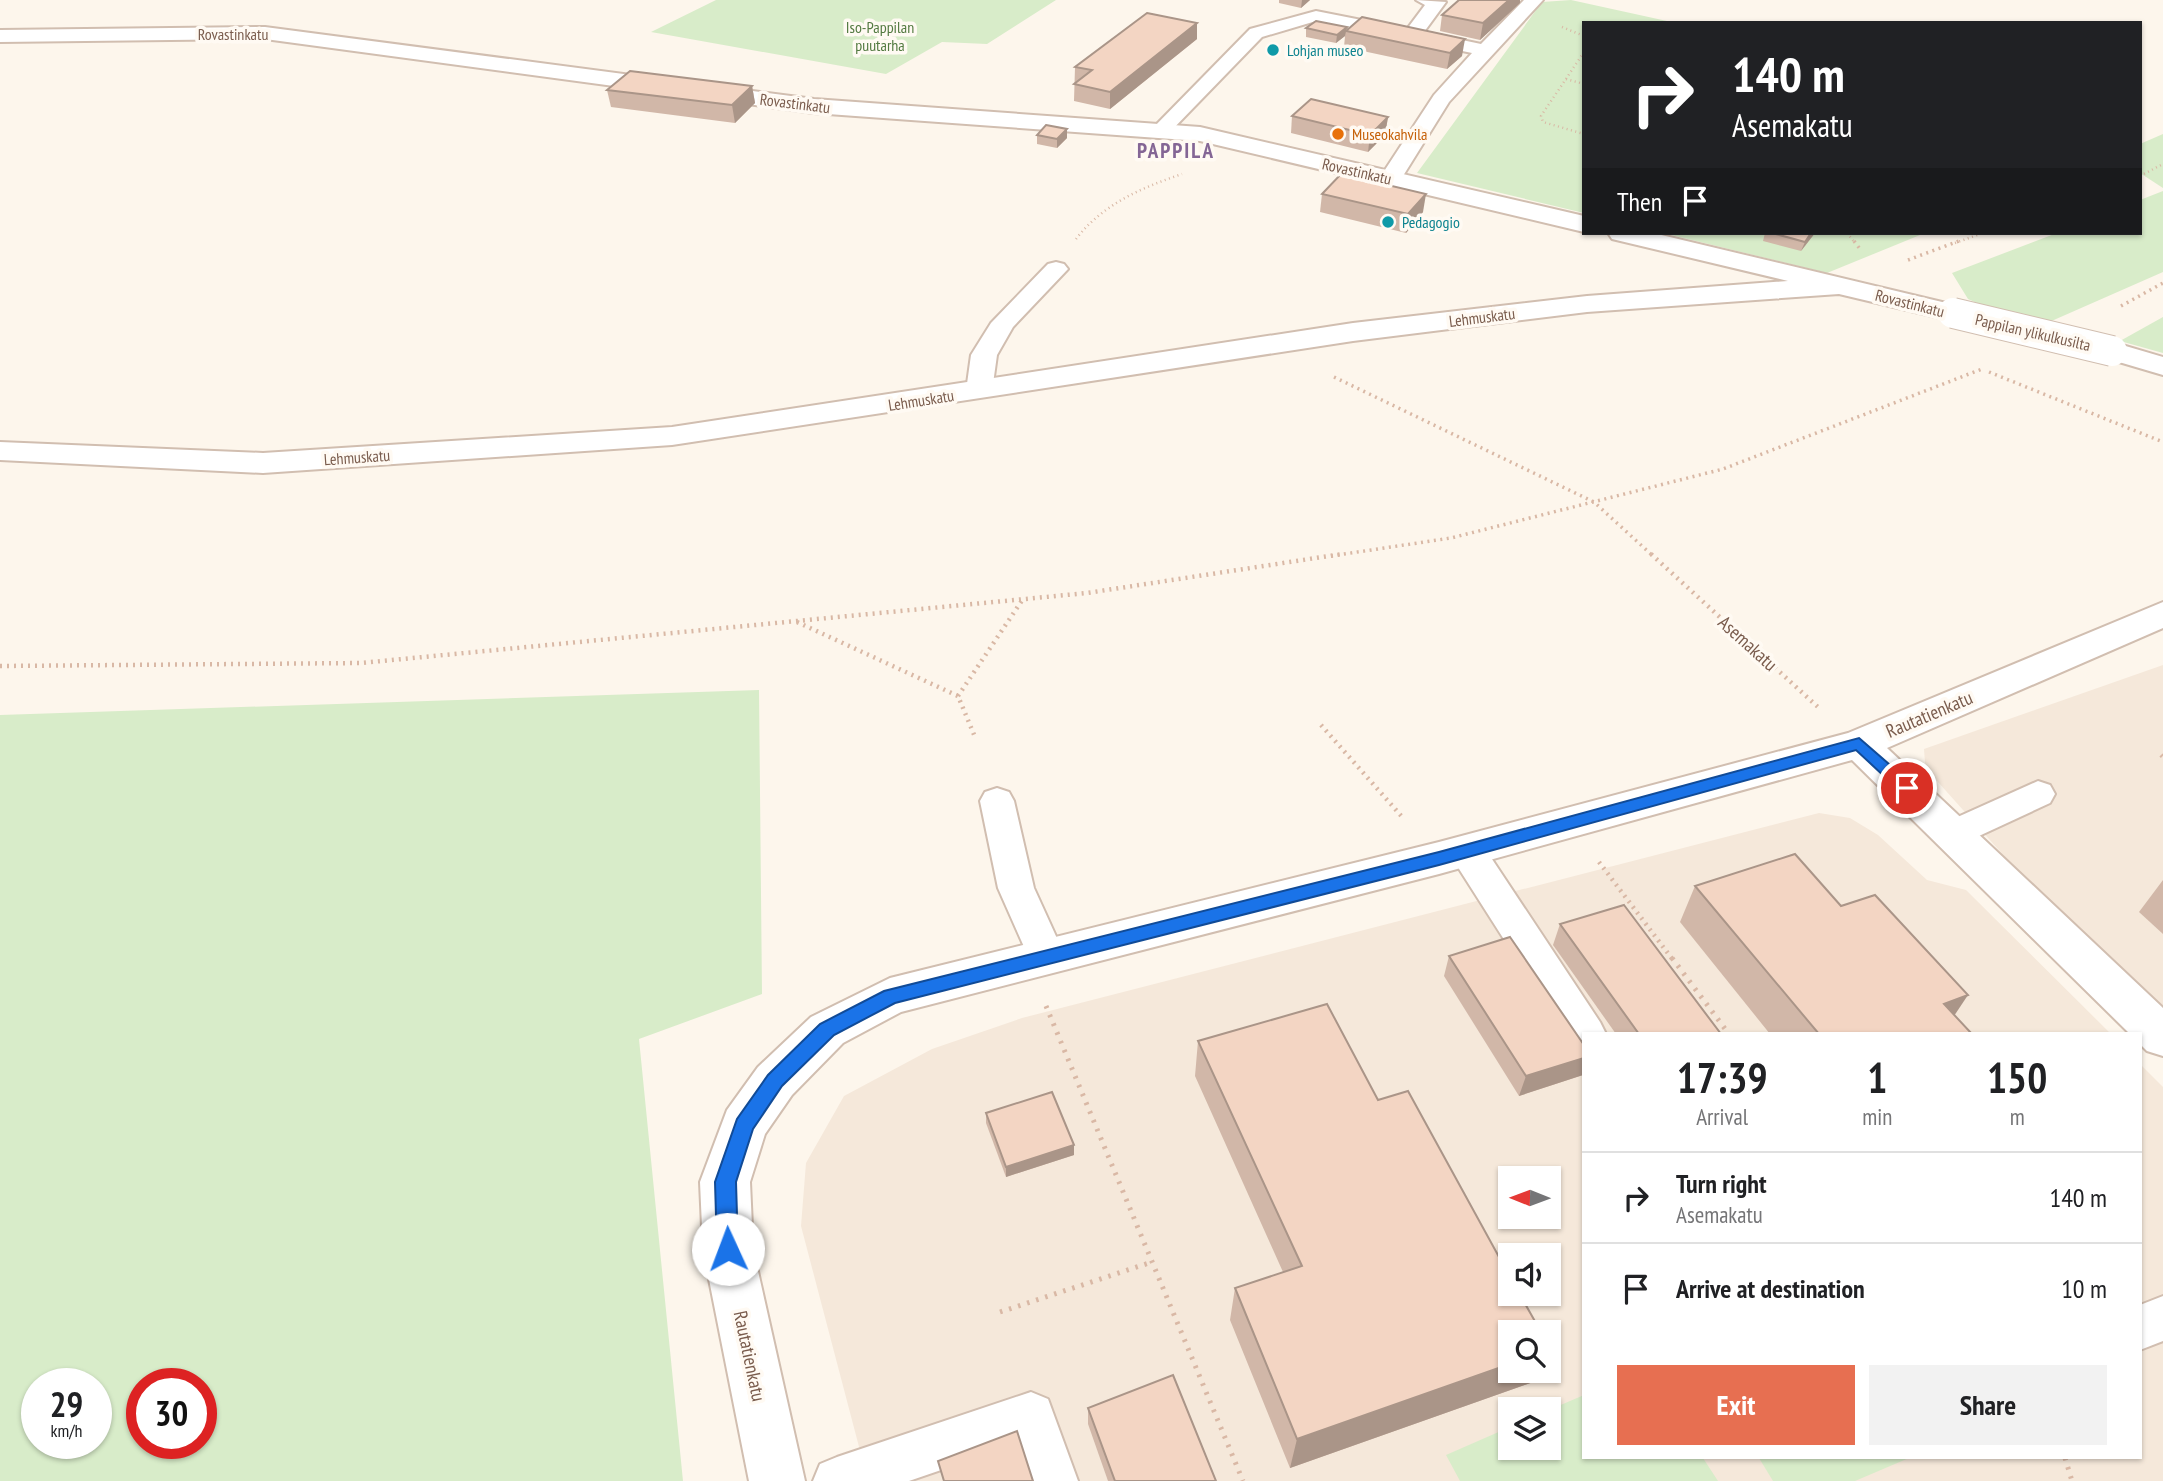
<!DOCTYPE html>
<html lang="en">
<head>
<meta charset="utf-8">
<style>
	:root { --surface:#fff; --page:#f2f2f2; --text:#202124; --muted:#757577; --line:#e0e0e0; --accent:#e76f51 }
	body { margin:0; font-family:"PT Sans Narrow",sans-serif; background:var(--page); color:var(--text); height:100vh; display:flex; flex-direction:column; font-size:26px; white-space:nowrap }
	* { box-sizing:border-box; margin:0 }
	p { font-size:23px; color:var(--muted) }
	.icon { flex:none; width:38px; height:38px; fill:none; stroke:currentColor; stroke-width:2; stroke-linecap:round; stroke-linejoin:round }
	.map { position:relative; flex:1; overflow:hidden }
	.panel { position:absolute; left:1582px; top:1032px; width:560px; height:427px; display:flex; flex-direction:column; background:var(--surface); border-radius:0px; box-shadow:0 2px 5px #0004 }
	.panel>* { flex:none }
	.top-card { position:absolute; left:1582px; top:21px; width:560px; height:214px; border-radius:0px; box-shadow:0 2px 5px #0004; background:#202124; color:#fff; overflow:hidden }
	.needle { width:46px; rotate:271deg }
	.buttons { position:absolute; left:1498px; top:1166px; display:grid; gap:14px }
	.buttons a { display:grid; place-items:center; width:63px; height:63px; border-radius:0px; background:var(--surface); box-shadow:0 2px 5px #0004; font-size:35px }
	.speed { position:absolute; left:21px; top:1368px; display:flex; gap:14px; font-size:35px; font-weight:700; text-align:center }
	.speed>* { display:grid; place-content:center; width:91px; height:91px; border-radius:50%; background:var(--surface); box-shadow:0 2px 5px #0004; line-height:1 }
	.speed small { font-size:18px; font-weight:400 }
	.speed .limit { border:10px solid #d22; background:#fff; color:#111 }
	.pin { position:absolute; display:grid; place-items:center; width:60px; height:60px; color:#fff; margin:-30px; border:4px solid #fff; border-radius:50%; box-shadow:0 2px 7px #0007 }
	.me { position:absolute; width:77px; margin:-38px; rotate:358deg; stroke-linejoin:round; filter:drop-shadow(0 0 5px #0008) }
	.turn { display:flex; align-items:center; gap:24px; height:147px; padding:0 35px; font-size:32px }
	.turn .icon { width:91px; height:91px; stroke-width:2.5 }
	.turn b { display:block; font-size:49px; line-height:60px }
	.then { display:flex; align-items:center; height:66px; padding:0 35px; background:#0003; gap:14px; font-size:26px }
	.eta { display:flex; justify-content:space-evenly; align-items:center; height:119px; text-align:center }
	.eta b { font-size:42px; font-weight:600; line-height:49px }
	.action { display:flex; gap:14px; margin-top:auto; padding:14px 35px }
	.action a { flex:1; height:80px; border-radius:0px; background:var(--accent); color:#fff; font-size:28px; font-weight:600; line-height:80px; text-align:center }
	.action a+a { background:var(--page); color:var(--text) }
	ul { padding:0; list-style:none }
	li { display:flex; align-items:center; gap:21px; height:91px; padding:0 35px; border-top:2px solid var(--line) }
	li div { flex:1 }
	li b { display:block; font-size:26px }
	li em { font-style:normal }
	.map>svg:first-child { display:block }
	.residential { fill:#f5e8da; fill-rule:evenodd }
	.green { fill:#d8ecc9; fill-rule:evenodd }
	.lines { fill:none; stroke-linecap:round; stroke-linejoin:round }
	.lane-casing { stroke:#d1beb0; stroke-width:4 }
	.street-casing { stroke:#d1beb0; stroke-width:4 }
	.path-far3 { stroke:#d9b8a5; stroke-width:2.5; stroke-dasharray:1 3.5; stroke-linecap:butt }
	.path-far2 { stroke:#d9b8a5; stroke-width:3.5; stroke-dasharray:2 4.5; stroke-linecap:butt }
	.path-far1 { stroke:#d9b8a5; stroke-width:4.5; stroke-dasharray:2 5; stroke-linecap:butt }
	.path { stroke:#d9b8a5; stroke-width:5; stroke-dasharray:2.5 7; stroke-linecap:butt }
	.lane { fill:#fff; fill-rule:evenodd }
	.street { fill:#fff; fill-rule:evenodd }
	.street-bridge-casing { stroke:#d1beb0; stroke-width:32; stroke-linecap:butt }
	.street-bridge { stroke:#fff; stroke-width:30 }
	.wall { fill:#d1b7a8 }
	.shaded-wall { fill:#aa9588 }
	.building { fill:#f3d5c3; stroke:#aa9588; stroke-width:2 }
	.route { fill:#1a73e8; stroke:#114b97; stroke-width:2 }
	.culture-dot { fill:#0f9aa8; stroke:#fffaf3; stroke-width:2.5 }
	.food-dot { fill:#e8710a; stroke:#fffaf3; stroke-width:2.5 }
	.labels { text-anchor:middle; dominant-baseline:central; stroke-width:7; stroke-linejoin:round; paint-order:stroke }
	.far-park-label { font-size:16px; fill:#537a41; stroke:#fffaf3 }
	.far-street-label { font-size:16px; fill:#7a5c4d; stroke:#fffaf3 }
	.far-culture-label { font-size:16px; fill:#0d838f; stroke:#fffaf3; text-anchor:start }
	.far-food-label { font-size:16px; fill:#c56008; stroke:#fffaf3; text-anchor:start }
	.street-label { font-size:19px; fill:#7a5c4d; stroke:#fffaf3 }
	.far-district-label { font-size:21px; font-weight:bold; letter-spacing:2px; fill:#846695; stroke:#fffaf3 }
</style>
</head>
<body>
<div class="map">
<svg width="2163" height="1481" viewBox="0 0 2163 1481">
	<rect width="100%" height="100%" fill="#fdf6ec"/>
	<g class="residential">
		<path d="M2163,665v351l-132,-130 -93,-104 -13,-19 -1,-14z"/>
		<path d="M1819,813l31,5 28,17 49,45 39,10 145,144h-527v424h556v-394l23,23v394h-1295l-67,-255 5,-63 38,-67 88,-47 90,-31zM1510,1178h39v38h-39zM1510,1255h39v38h-39zM1510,1332h39v38h-39zM1510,1409h39v38h-39z"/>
	</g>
	<g class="green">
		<path d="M716,0h340l-69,44 -45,-2 -56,32 -235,-42z"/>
		<path d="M1571,0l105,23h-92v190l-167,-40 125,-171z"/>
		<path d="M2163,134v54l-23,-15v-29z"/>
		<path d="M2163,191v81l-116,51 -46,-9 -33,-15 -16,-26 105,-40h83v-33z"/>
		<path d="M1663,233h262l-98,40z"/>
		<path d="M2163,317v36l-43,-12z"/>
		<path d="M759,690l3,304 -123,45 44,442h-683v-766zM96,1384v60h-59v-60zM142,1384h59v60h-59z"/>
		<path d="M1584,1395v63h119l15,23h-258l-14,-26 64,-28v20h39v-37z"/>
		<path d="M1759,1458h150l-54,23h-82z"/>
	</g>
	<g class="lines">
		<defs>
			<g id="lane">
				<path d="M1416,0l30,2 -22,30 57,12 43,-44h19l-94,102 -51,82h-16l-3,-5 55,-84 38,-42 -156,-32 -54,16 -95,98h-14l-3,-4 100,-102 66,-18 91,18 18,-24z"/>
				<path d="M1056,262l8,2 4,5 -55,58 -16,28 -5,36 -4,5h-18l-4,-5 5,-36 20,-32 57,-59z"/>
				<path d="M2038,781l12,4 5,9 -5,9 -84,39 -12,4 -12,-4 -6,-9 6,-9z"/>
				<path d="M997,788l12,4 5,9 20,87 31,68 -6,11 -13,4 -13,-4 -35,-79 -18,-87 5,-9z"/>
				<path d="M1467,838l13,3 120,181 6,12h-22v16l-12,-4 -118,-185 -5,-10 5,-10z"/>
				<path d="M2163,1296v45l-23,9v-45z"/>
				<path d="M1031,1392l17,7 30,82h-48l-13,-37 -108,37h-96l7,-17 17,-7z"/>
			</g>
			<g id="street">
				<path d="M265,27l549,72 386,28 384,89v16l-384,-91 -386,-28 -549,-74 -265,3v-12z"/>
				<path d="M1608,233h45l310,74 4,6 -4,6 -10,2 -114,-27 -252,18 -234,29 -681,104 -409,28 -263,-13v-18l263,11 409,-26 681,-104 234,-27 201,-15 -176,-42z"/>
				<path d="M2112,342l51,15v18l-61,-18 -4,-6 4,-6z"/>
				<path d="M2163,602v26l-276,120 276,260v48l-16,-5 -7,-7v-10h-10l-278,-274 -413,114 -538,138 -58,31 -51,52 -27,39 -15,48 3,67 52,232h-56l-46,-232 -3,-67 27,-72 31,-43 53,-50 79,-39 549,-136 409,-109z"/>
			</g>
		</defs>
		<use href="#lane" class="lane-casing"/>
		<use href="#street" class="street-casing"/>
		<g class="path-far3">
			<path d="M1562,27l22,9"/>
			<path d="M1584,52l-43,64 2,6 41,12"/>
			<path d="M1566,79l18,5"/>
			<path d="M2140,176l23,-12"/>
			<path d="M1847,233l8,10"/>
			<path d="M1076,239c27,-35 65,-51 106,-65"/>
			<path d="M1955,243l28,-10"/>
		</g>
		<g class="path-far2">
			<path d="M1854,241l6,8"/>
			<path d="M1908,260l51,-19"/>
			<path d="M2121,306l42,-23"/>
			<path d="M1989,372l174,70"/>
			<path d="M1334,377l260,125 59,54"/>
			<path d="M1331,556l120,-18 272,-69 259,-100"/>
		</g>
		<g class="path-far1">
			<path d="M1651,554l168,154"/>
			<path d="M797,622l161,74 17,41"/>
			<path d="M0,666l361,-3 726,-70 255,-39"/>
			<path d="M958,696l65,-97"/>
			<path d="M1321,725l83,94"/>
			<path d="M2161,755l2,2"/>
			<path d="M1599,862l74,98"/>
		</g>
		<g class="path">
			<path d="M1672,958l57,76"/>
			<path d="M1046,1006l197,475"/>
			<path d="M1000,1312l152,-50"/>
			<path d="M2065,1458l7,23"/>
		</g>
		<use href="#lane" class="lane"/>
		<use href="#street" class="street"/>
		<defs>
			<path id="street-bridge" d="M1953,313l159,38"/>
		</defs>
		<use href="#street-bridge" class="street-bridge-casing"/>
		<use href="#street-bridge" class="street-bridge"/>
	</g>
	<g class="wall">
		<path d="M1279,0h31l-9,8 -22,-5z"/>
		<path d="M1520,3l-40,37 -40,-9 2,-16z"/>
		<path d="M1197,23v16l-87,70 -36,-8 1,-34z"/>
		<path d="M1306,28l40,2 116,26 -15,13 -103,-22 1,-11 -9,7 -30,-6z"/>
		<path d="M752,86l3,17 -20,20 -124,-16 -4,-17z"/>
		<path d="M1292,116l96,1 -3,18 -17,17 -77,-19z"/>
		<path d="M1067,129v9l-10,10 -20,-4v-9z"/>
		<path d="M1322,194l101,18 -17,21 -86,-21z"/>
		<path d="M1765,233h50l-14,18 -38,-10z"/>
		<path d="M2163,880v54l-24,-22z"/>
		<path d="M1695,886l146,20 113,109 18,19h-202l-90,-112z"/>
		<path d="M1560,924l161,110h-105l-63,-89z"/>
		<path d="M1449,956l134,119 -64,21 -75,-120z"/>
		<path d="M1198,1041l312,329h31l-5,11 -246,87 -60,-148 5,-32 48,-16 -88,-196z"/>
		<path d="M986,1113l88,32v10l-68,22 -20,-54z"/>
		<path d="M1088,1408l128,73h-108l-20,-57z"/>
	</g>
	<g class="shaded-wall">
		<path d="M1302,0h8l-9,8z"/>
		<path d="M1509,0h11v3l-40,37 3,-17z"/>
		<path d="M1197,23v16l-87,70v-17z"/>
		<path d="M1347,27l-2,9 -9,7 1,-8z"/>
		<path d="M1465,39l-3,17 -15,13 3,-16z"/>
		<path d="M752,86l3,17 -20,20 -3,-18z"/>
		<path d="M1388,117l-3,18 -17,17 2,-17z"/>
		<path d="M1067,129v9l-10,10v-9z"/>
		<path d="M1426,194l-3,18 -17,21 2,-19z"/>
		<path d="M1811,233h4l-14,18 4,-9z"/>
		<path d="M1968,995l-24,36v-27z"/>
		<path d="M1584,1058v14l-1,3 -64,21 7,-20z"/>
		<path d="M1074,1145v10l-68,22v-10z"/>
		<path d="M1510,1364v6h31l-5,11 -246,87 7,-29z"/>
	</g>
	<g class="building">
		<path d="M1459,0h50l-26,23 -41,-8z"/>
		<path d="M1147,13l50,10 -87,69 -36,-8 18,-14 -17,-3z"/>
		<path d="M1362,17l103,22 -15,14 -104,-22z"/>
		<path d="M1316,21l31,6 -10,8 -31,-7z"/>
		<path d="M630,71l122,15 -20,19 -125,-15z"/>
		<path d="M1311,99l77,18 -18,18 -78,-19z"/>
		<path d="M1046,125l21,4 -10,10 -20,-4z"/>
		<path d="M1341,174l85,20 -18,20 -86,-20z"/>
		<path d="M1772,233h39l-6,9z"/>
		<path d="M1795,854l46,52 34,-11 93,100 -24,9 28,30h-153l-124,-148z"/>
		<path d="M1624,905l97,129h-82l-79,-110z"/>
		<path d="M1510,937l74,108v13l-58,18 -77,-120z"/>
		<path d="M1327,1004l51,96 30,-9 102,186v16h9l22,39h-31v32l-213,75 -62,-151 67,-22 -104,-225z"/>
		<path d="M1052,1092l22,53 -68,22 -20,-54z"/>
		<path d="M1173,1375l43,106h-101l-27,-73z"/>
		<path d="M1017,1431l16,50h-89l-6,-20z"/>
	</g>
	<path class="route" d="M1859,738l53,46v8h-11l-45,-42 -417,115 -544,138 -61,32 -52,51 -29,43 -17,53 2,67 -3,7 -7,3 -8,-3 -3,-7 -2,-67 22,-63 31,-44 52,-51 64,-33 555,-139z"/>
	<g class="culture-dot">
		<circle cx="1273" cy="50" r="7"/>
		<circle cx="1388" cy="222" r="7"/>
	</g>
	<circle class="food-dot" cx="1338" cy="134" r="7"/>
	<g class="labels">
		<g class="far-park-label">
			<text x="880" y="27">Iso-Pappilan<tspan x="880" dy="18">puutarha</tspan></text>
		</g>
		<g class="far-street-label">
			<text x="233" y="34">Rovastinkatu</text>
			<text transform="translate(795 103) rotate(7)">Rovastinkatu</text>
			<text transform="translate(1357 171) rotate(13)">Rovastinkatu</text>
			<text transform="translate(1910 303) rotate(14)">Rovastinkatu</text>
			<text transform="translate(1482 317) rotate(-7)">Lehmuskatu</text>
			<text transform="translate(2033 332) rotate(13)">Pappilan ylikulkusilta</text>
			<text transform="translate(921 400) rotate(-9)">Lehmuskatu</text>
			<text transform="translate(357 457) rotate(-4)">Lehmuskatu</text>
		</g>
		<g class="far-culture-label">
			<text x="1287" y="50">Lohjan museo</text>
			<text x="1402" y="222">Pedagogio</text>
		</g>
		<g class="far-food-label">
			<text x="1352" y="134">Museokahvila</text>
		</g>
		<g class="street-label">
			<text transform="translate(1748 643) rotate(42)">Asemakatu</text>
			<text transform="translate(1929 714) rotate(-23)">Rautatienkatu</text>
			<text transform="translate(750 1356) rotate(78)">Rautatienkatu</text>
		</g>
		<g class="far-district-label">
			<text x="1176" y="150">PAPPILA</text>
		</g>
	</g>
</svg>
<div class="buttons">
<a><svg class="needle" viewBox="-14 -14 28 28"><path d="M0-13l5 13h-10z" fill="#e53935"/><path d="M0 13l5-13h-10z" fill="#757577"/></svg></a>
<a><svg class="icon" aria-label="sound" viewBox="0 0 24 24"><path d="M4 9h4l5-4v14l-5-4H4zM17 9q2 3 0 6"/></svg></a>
<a><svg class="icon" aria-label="search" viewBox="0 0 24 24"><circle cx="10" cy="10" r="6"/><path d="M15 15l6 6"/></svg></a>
<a><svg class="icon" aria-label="layers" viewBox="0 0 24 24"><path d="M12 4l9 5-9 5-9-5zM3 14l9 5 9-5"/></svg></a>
</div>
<div class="speed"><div>29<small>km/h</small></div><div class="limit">30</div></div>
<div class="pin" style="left:1907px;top:788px;background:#d93025"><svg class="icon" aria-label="arrive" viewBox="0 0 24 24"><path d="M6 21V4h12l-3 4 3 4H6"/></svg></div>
<svg class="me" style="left:728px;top:1249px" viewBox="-20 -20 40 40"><circle r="19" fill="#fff"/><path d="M0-13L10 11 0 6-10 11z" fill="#1a73e8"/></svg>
<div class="top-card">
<div class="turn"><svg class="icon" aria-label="right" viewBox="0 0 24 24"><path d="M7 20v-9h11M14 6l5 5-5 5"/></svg><div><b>140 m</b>Asemakatu</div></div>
<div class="then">Then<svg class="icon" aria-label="arrive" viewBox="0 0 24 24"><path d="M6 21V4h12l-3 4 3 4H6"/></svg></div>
</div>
<section class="panel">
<div class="eta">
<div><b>17:39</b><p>Arrival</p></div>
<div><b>1</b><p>min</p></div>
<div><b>150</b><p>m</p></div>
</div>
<ul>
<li><svg class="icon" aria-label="right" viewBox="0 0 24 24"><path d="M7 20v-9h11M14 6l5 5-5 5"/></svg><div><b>Turn right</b><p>Asemakatu</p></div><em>140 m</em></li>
<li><svg class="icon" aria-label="arrive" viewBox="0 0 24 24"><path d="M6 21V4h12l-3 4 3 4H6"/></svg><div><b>Arrive at destination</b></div><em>10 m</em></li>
</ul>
<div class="action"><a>Exit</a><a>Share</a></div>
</section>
</div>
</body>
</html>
